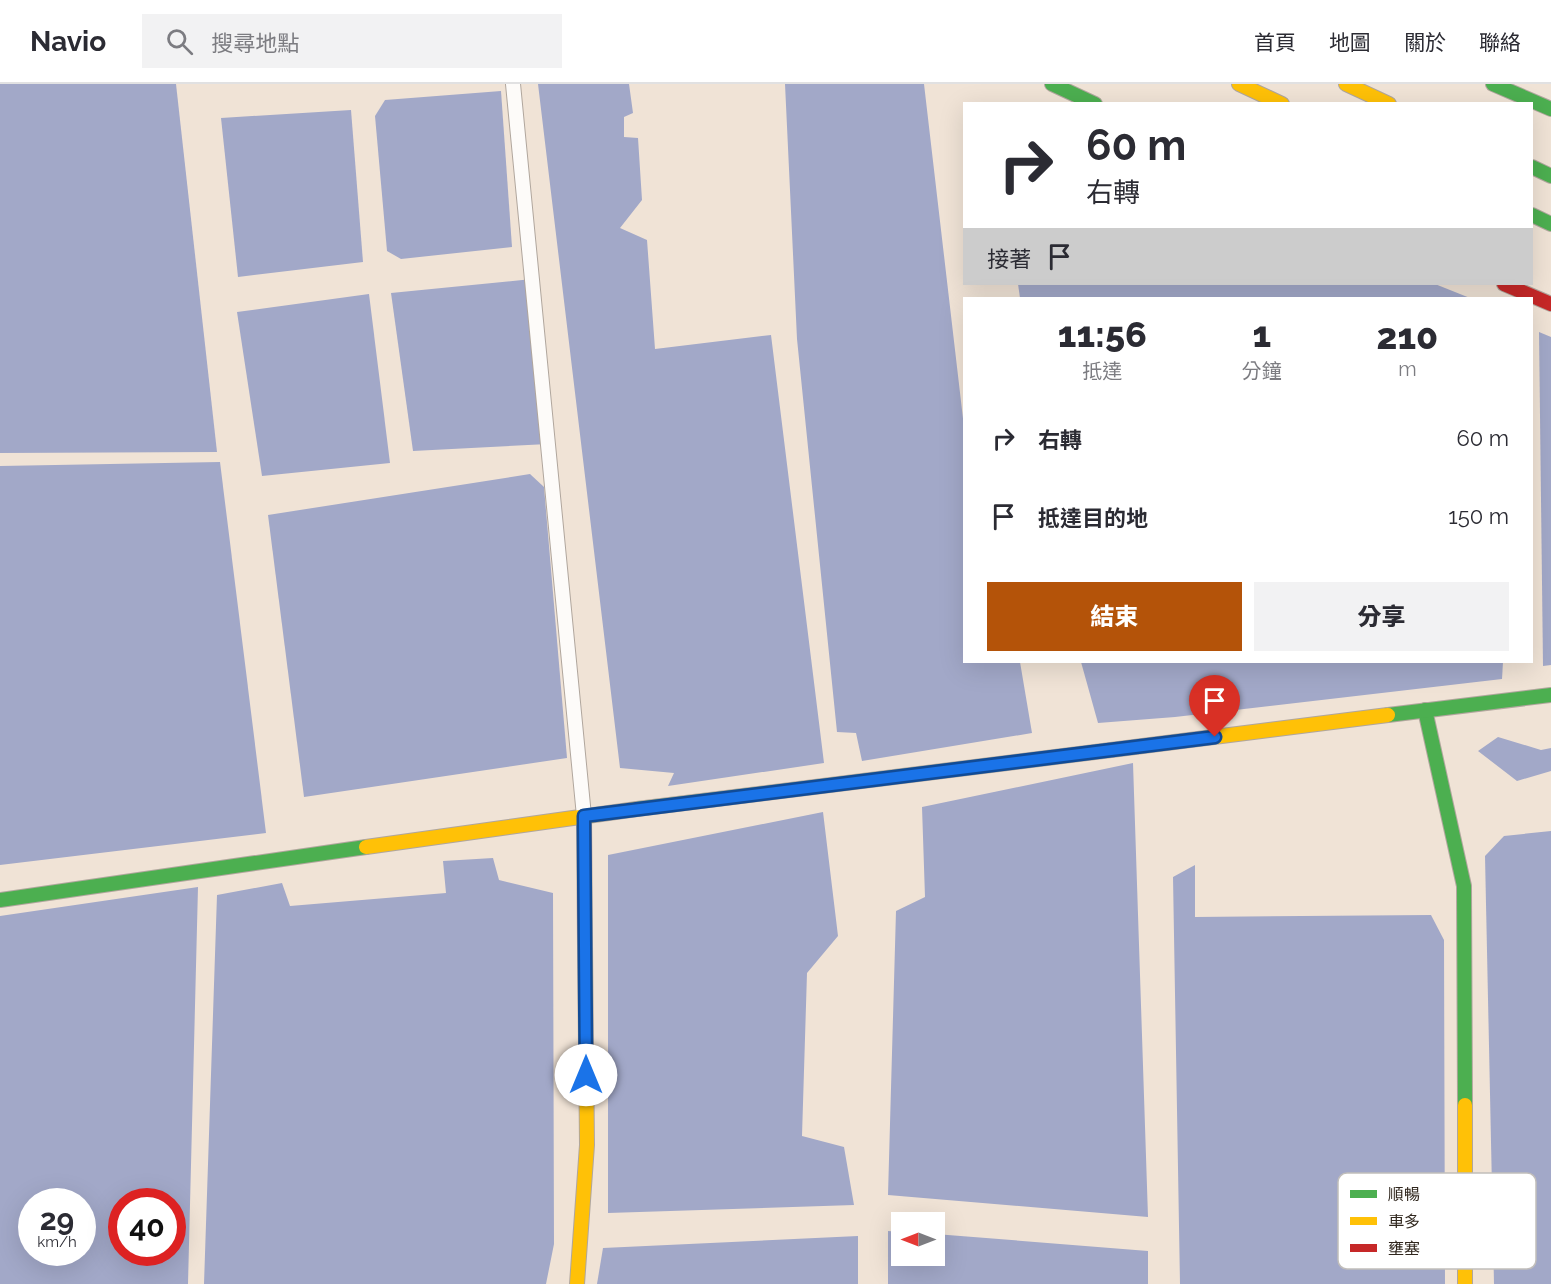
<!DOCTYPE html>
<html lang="zh-TW">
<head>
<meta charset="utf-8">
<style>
	:root { --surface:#fff; --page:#f2f2f3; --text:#2b2b33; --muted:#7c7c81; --line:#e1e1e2; --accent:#b45309 }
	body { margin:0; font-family:Raleway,"Noto Sans TC",sans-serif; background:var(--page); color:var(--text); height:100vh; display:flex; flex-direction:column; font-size:22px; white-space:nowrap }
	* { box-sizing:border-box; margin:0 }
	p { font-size:20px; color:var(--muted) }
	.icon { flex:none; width:33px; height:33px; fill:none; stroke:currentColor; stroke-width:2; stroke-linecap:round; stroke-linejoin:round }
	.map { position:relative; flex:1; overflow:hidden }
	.details { position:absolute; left:963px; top:213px; width:570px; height:366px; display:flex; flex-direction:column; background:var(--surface); border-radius:0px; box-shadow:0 6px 24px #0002 }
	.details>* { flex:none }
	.hud { position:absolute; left:963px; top:18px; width:570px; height:183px; border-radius:0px; box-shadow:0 6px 24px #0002; background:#fff; color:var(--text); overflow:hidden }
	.needle { width:39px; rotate:270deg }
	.tools { position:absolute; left:891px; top:1128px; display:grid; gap:12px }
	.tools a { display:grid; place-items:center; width:54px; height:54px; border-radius:0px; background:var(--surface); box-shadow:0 6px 24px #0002; font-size:30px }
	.speed { position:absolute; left:18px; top:1104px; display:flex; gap:12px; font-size:30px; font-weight:700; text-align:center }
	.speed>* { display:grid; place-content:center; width:78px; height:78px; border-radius:50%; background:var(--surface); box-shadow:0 6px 24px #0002; line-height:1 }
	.speed small { font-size:15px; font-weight:400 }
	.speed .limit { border:9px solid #d22; background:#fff; color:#111 }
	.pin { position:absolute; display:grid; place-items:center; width:51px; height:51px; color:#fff; margin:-62px -26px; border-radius:50% 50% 50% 0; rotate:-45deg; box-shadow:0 0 6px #0007 }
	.pin .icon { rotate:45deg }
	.me { position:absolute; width:66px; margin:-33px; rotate:0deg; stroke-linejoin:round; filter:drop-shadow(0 0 4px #0008) }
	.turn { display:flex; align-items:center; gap:21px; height:126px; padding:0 24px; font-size:27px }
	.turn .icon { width:78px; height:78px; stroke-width:2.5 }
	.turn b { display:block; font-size:42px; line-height:51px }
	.then { display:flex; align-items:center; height:57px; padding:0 24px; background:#0003; gap:12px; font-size:22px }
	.eta { display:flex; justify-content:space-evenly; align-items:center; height:102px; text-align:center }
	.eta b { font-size:36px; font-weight:800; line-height:42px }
	.primary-button { display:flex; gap:12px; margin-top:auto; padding:12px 24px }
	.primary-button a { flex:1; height:69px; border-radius:0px; background:var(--accent); color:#fff; font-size:24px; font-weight:800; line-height:69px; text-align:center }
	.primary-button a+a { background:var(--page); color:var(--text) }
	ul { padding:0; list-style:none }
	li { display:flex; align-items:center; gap:18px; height:78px; padding:0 24px }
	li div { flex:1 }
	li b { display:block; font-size:22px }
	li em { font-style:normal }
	header { display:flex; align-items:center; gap:36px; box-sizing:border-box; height:84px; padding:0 30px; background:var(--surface); border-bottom:2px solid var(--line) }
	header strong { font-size:28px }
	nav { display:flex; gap:33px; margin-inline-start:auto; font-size:21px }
	.search { width:420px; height:54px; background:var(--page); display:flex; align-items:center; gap:15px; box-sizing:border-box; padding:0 21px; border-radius:0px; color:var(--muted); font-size:22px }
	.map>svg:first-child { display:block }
	.water { fill:#a2a8c8; fill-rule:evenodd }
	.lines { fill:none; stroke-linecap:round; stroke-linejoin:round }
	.lane-casing { stroke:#b0a69d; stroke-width:16 }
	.fast-casing { stroke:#b0a69d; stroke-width:16 }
	.slow-casing { stroke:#b0a69d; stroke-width:16 }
	.jam-casing { stroke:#b0a69d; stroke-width:16 }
	.lane { stroke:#fdfbf9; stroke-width:14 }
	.fast { stroke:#4caf50; stroke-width:14 }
	.slow { stroke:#ffc107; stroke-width:14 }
	.jam { stroke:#c62828; stroke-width:14 }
	.route-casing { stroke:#114b97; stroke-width:15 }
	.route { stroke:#1a73e8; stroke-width:10 }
	.key { fill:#fff; stroke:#c1bebb; stroke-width:1.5 }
	.key-label { font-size:16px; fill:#2f261d }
</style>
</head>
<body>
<header>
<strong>Navio</strong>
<div class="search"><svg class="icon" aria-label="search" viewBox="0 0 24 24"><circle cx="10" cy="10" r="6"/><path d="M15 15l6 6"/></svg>搜尋地點</div>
<nav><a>首頁</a><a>地圖</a><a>關於</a><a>聯絡</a></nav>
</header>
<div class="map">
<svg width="1551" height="1200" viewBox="0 0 1551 1200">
	<rect width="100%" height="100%" fill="#f0e3d6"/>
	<g class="water">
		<path d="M0,0h176l41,368 -217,1z"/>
		<path d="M538,0h91l4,29 -9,4v20l14,1 4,62 -22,28 27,12 8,109 116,-14 53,428 -156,23 6,-13 -54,-5z"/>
		<path d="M785,0h139l40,343v235h56l12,71 -170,28 -6,-28 -19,-1 -40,-393z"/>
		<path d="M501,7l11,156 -111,12 -14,-8 -12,-135 10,-16z"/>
		<path d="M351,26l12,152 -125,15 -17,-159z"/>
		<path d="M532,195l16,165 -135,7 -22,-158z"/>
		<path d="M1018,200h417l35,14h-450z"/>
		<path d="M369,210l21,169 -128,13 -25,-164z"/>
		<path d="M1539,248l12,5v328l-8,1z"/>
		<path d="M220,378l46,371 -266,32v-399z"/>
		<path d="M530,390l14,13 23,271 -263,39 -36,-282z"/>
		<path d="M1081,578h422l-1,17 -327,38 -77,6z"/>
		<path d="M1498,653l43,13 10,-2v23l-34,10 -39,-30z"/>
		<path d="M1133,679l15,454 -260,-22 8,-284 29,-14 -3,-90z"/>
		<path d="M823,728l15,124 -31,37 -5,163 42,11 10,58 -246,8v-358z"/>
		<path d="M1551,747v453h-57l-9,-428 19,-20z"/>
		<path d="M493,774l6,22 54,13 1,351 -8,40h-342l13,-389 65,-12 8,23 156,-13 -3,-32z"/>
		<path d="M1195,781v52l236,-2 13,25 1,344h-265l-7,-407z"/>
		<path d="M198,803l-10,397h-188v-368zM32,1118h50v50h-50zM122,1118h50v50h-50z"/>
		<path d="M888,1147l13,1 1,24h32l1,-22 213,17v33h-260z"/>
		<path d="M858,1152v48h-261l6,-36z"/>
	</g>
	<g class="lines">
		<defs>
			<path id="lane" d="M513,0l71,732"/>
			<g id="fast">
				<path d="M1052,0l43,20"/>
				<path d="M1493,0l58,25"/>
				<path d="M1532,83l19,9"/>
				<path d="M1532,131l19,9"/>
				<path d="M1425,626l39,176 1,219"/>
				<path d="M1388,631l163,-20"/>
				<path d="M637,725l474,-59"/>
				<path d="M0,816l366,-53"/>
			</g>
			<g id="slow">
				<path d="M1239,0l43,20"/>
				<path d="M1346,0l43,20"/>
				<path d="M1111,666l277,-35"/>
				<path d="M366,763l271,-38"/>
				<path d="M1465,1021v179"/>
				<path d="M577,1200l10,-139 -2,-199"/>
			</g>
			<g id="jam">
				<path d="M1504,200l47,20"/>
				<path d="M584,732l1,130"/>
			</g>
		</defs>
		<use href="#lane" class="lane-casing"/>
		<use href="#fast" class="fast-casing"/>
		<use href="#slow" class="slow-casing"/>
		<use href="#jam" class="jam-casing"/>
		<use href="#lane" class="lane"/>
		<use href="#fast" class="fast"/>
		<use href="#slow" class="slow"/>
		<use href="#jam" class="jam"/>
	</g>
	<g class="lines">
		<defs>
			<path id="route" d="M586,991l-2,-259 631,-79"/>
		</defs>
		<use href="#route" class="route-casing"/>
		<use href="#route" class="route"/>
	</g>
	<rect x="1338" y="1089" width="198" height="96" rx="9" class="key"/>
	<rect x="1350" y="1106" width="27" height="8" fill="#4caf50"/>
	<rect x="1350" y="1133" width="27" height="8" fill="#ffc107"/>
	<rect x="1350" y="1160" width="27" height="8" fill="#c62828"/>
	<g class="key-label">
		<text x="1388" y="1116">順暢</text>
		<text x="1388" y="1143">車多</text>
		<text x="1388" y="1170">壅塞</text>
	</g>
</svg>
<div class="tools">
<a><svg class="needle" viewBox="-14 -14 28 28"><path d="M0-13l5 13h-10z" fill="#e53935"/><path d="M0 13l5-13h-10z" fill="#7c7c81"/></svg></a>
</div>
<div class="speed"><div>29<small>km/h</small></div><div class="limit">40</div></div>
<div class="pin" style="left:1215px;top:653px;background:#d93025"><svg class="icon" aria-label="arrive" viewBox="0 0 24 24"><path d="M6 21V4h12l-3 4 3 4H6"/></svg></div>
<svg class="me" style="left:586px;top:991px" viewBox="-20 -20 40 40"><circle r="19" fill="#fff"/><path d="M0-13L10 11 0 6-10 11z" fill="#1a73e8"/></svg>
<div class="hud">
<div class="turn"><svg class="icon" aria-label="right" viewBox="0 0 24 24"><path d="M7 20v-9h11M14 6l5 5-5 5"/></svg><div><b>60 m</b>右轉</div></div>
<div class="then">接著<svg class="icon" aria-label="arrive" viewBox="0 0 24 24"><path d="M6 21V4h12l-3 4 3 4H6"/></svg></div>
</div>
<section class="details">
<div class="eta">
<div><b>11:56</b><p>抵達</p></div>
<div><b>1</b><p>分鐘</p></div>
<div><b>210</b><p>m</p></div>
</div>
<ul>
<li><svg class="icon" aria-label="right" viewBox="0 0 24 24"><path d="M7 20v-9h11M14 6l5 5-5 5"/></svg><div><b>右轉</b></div><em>60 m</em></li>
<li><svg class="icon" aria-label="arrive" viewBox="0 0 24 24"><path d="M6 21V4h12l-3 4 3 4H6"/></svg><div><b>抵達目的地</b></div><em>150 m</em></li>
</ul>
<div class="primary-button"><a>結束</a><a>分享</a></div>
</section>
</div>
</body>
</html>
